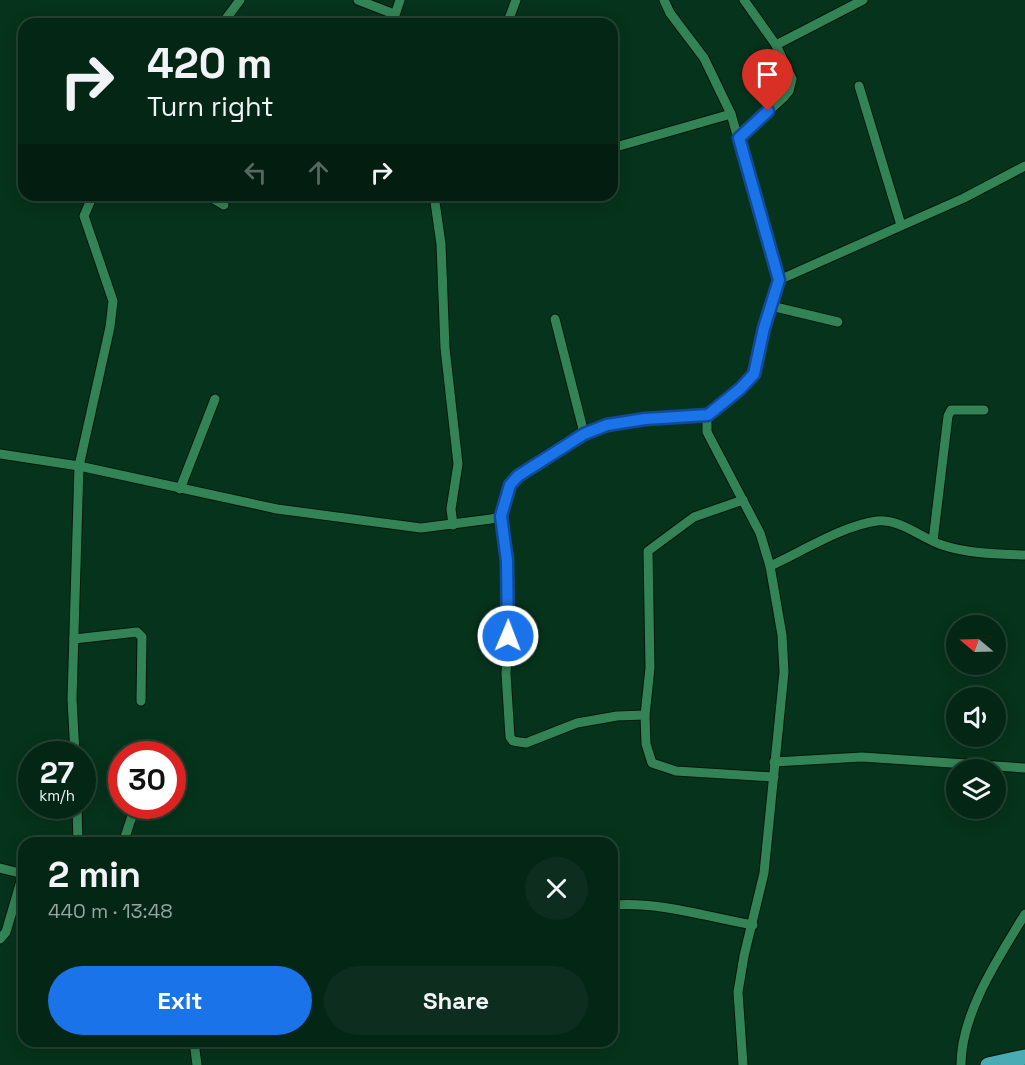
<!DOCTYPE html>
<html lang="en">
<head>
<meta charset="utf-8">
<style>
	:root { --surface:#042615; --page:#0d2e1e; --text:#f1f3f6; --muted:#97a5a0; --line:#254334; --accent:#1a73e8 }
	body { margin:0; font-family:"Space Grotesk",sans-serif; background:var(--page); color:var(--text); height:100vh; display:flex; flex-direction:column; font-size:22px; white-space:nowrap }
	* { box-sizing:border-box; margin:0 }
	p { font-size:20px; color:var(--muted) }
	.icon { flex:none; width:33px; height:33px; fill:none; stroke:currentColor; stroke-width:2; stroke-linecap:round; stroke-linejoin:round }
	.map { position:relative; flex:1; overflow:hidden }
	.panel { position:absolute; left:18px; top:837px; width:600px; height:210px; display:flex; flex-direction:column; background:var(--surface); border-radius:18px; box-shadow:0 3px 15px #0003,0 0 0 2px var(--line) }
	.panel>* { flex:none }
	.top-card { position:absolute; left:18px; top:18px; width:600px; height:183px; border-radius:18px; box-shadow:0 3px 15px #0003,0 0 0 2px var(--line); background:#042615; color:var(--text); overflow:hidden }
	.needle { width:39px; rotate:289deg }
	.controls { position:absolute; left:946px; top:615px; display:grid; gap:12px }
	.controls a { display:grid; place-items:center; width:60px; height:60px; border-radius:50%; background:var(--surface); box-shadow:0 3px 15px #0003,0 0 0 2px var(--line); font-size:30px }
	.speed { position:absolute; left:18px; top:741px; display:flex; gap:12px; font-size:30px; font-weight:700; text-align:center }
	.speed>* { display:grid; place-content:center; width:78px; height:78px; border-radius:50%; background:var(--surface); box-shadow:0 3px 15px #0003,0 0 0 2px var(--line); line-height:1 }
	.speed small { font-size:15px; font-weight:400 }
	.speed .limit { border:9px solid #d22; background:#fff; color:#111 }
	.pin { position:absolute; display:grid; place-items:center; width:51px; height:51px; color:#fff; margin:-62px -26px; border-radius:50% 50% 50% 0; rotate:-45deg; box-shadow:0 0 6px #0007 }
	.pin .icon { rotate:45deg }
	.me { position:absolute; width:66px; margin:-33px; rotate:1deg; stroke-linejoin:round; filter:drop-shadow(0 0 4px #0008) }
	.turn { display:flex; align-items:center; gap:21px; height:126px; padding:0 30px; font-size:27px }
	.turn .icon { width:78px; height:78px; stroke-width:2.5 }
	.turn b { display:block; font-size:42px; line-height:51px }
	.lanes { display:flex; align-items:center; height:57px; padding:0 30px; background:#0003; justify-content:center; gap:30px; direction:ltr }
	.lanes .off { opacity:.35 }
	.round { display:grid; place-items:center; flex:none; width:63px; height:63px; border-radius:32px; background:var(--page) }
	.head { display:flex; align-items:center; justify-content:space-between; height:102px; padding:0 30px }
	h1 { font-size:36px; font-weight:800; line-height:45px }
	.primary-button { display:flex; gap:12px; margin-top:auto; padding:12px 30px }
	.primary-button a { flex:1; height:69px; border-radius:36px; background:var(--accent); color:#fff; font-size:24px; font-weight:800; line-height:69px; text-align:center }
	.primary-button a+a { background:var(--page); color:var(--text) }
	.map>svg:first-child { display:block }
	.lines { fill:none; stroke-linecap:round; stroke-linejoin:round }
	.minor-casing { stroke:#01180a; stroke-width:11 }
	.trunk-casing { stroke:#01180a; stroke-width:17 }
	.minor { stroke:#328456; stroke-width:9 }
	.trunk { stroke:#49abb4; stroke-width:15 }
	.route-casing { stroke:#114b97; stroke-width:15 }
	.route { stroke:#1a73e8; stroke-width:10 }
</style>
</head>
<body>
<div class="map">
<svg width="1025" height="1065" viewBox="0 0 1025 1065">
	<rect width="100%" height="100%" fill="#06331c"/>
	<g class="lines">
		<defs>
			<g id="minor">
				<path d="M358,0l36,14"/>
				<path d="M664,0l6,13 34,45 27,56 48,166 -15,48 -10,46 -14,15 -33,26v17l53,101 10,33 12,69 2,37 -20,201 -20,83 -6,36 5,73"/>
				<path d="M222,24l18,-24"/>
				<path d="M392,24l8,-24"/>
				<path d="M507,24l9,-24"/>
				<path d="M776,45l87,-45"/>
				<path d="M859,86l42,139"/>
				<path d="M739,138l44,-40 6,-7 3,-12 -16,-34 -32,-45"/>
				<path d="M612,148l119,-34"/>
				<path d="M207,195l17,10"/>
				<path d="M434,195l7,49 4,104 13,116 -7,45 2,16"/>
				<path d="M779,280l185,-82 61,-32"/>
				<path d="M771,306l67,16"/>
				<path d="M555,319l29,114"/>
				<path d="M0,454l79,12 198,43 144,19 70,-9 10,-3"/>
				<path d="M180,489l35,-90"/>
				<path d="M743,500l-49,17 -46,34 2,117 -5,47 1,29 6,19 24,8 98,6"/>
				<path d="M933,541l15,-125 3,-6h33"/>
				<path d="M770,566c31,-14 74,-41 107,-45 24,-2 44,17 65,24 27,9 55,9 83,10"/>
				<path d="M74,639l63,-7 5,5 -1,64"/>
				<path d="M645,715l-28,1 -40,7 -51,20 -13,-2 -3,-4 -4,-63 3,-58 -2,-55 -6,-45 9,-31 8,-9c26,-20 56,-42 88,-51 32,-9 68,-9 101,-10"/>
				<path d="M75,754l-3,-55 7,-233 31,-139 3,-26 -29,-85 9,-21"/>
				<path d="M774,762l88,-5 163,11"/>
				<path d="M77,806l1,37"/>
				<path d="M123,843l10,-30"/>
				<path d="M0,868l24,6"/>
				<path d="M612,905c46,-4 95,12 141,20"/>
				<path d="M0,939l6,-7 17,-58"/>
				<path d="M194,1041l3,24"/>
				<path d="M961,1065c0,-52 38,-108 64,-151"/>
			</g>
			<path id="trunk" d="M988,1065l37,-8"/>
		</defs>
		<use href="#minor" class="minor-casing"/>
		<use href="#trunk" class="trunk-casing"/>
		<use href="#minor" class="minor"/>
		<use href="#trunk" class="trunk"/>
	</g>
	<g class="lines">
		<defs>
			<path id="route" d="M508,636l-1,-75 -6,-45 9,-31 8,-9 66,-42 23,-9 38,-6 63,-4 32,-26 14,-15 10,-46 15,-48 -40,-142 29,-27"/>
		</defs>
		<use href="#route" class="route-casing"/>
		<use href="#route" class="route"/>
	</g>
</svg>
<div class="controls">
<a><svg class="needle" viewBox="-14 -14 28 28"><path d="M0-13l5 13h-10z" fill="#e53935"/><path d="M0 13l5-13h-10z" fill="#97a5a0"/></svg></a>
<a><svg class="icon" aria-label="sound" viewBox="0 0 24 24"><path d="M4 9h4l5-4v14l-5-4H4zM17 9q2 3 0 6"/></svg></a>
<a><svg class="icon" aria-label="layers" viewBox="0 0 24 24"><path d="M12 4l9 5-9 5-9-5zM3 14l9 5 9-5"/></svg></a>
</div>
<div class="speed"><div>27<small>km/h</small></div><div class="limit">30</div></div>
<div class="pin" style="left:768px;top:111px;background:#d93025"><svg class="icon" aria-label="arrive" viewBox="0 0 24 24"><path d="M6 21V4h12l-3 4 3 4H6"/></svg></div>
<svg class="me" style="left:508px;top:636px" viewBox="-20 -20 40 40"><circle r="17" fill="#1a73e8" stroke="#fff" stroke-width="3"/><path d="M0-11L8 9 0 5-8 9z" fill="#fff"/></svg>
<div class="top-card">
<div class="turn"><svg class="icon" aria-label="right" viewBox="0 0 24 24"><path d="M7 20v-9h11M14 6l5 5-5 5"/></svg><div><b>420 m</b>Turn right</div></div>
<div class="lanes"><svg class="icon off" aria-label="left" viewBox="0 0 24 24"><path d="M17 20v-9H6M10 6l-5 5 5 5"/></svg><svg class="icon off" aria-label="ahead" viewBox="0 0 24 24"><path d="M12 20V5M6 11l6-6 6 6"/></svg><svg class="icon" aria-label="right" viewBox="0 0 24 24"><path d="M7 20v-9h11M14 6l5 5-5 5"/></svg></div>
</div>
<section class="panel">
<div class="head"><div><h1>2 min</h1><p>440 m · 13:48</p></div><a class="round"><svg class="icon" aria-label="close" viewBox="0 0 24 24"><path d="M6 6l12 12M18 6L6 18"/></svg></a></div>
<div class="primary-button"><a>Exit</a><a>Share</a></div>
</section>
</div>
</body>
</html>
